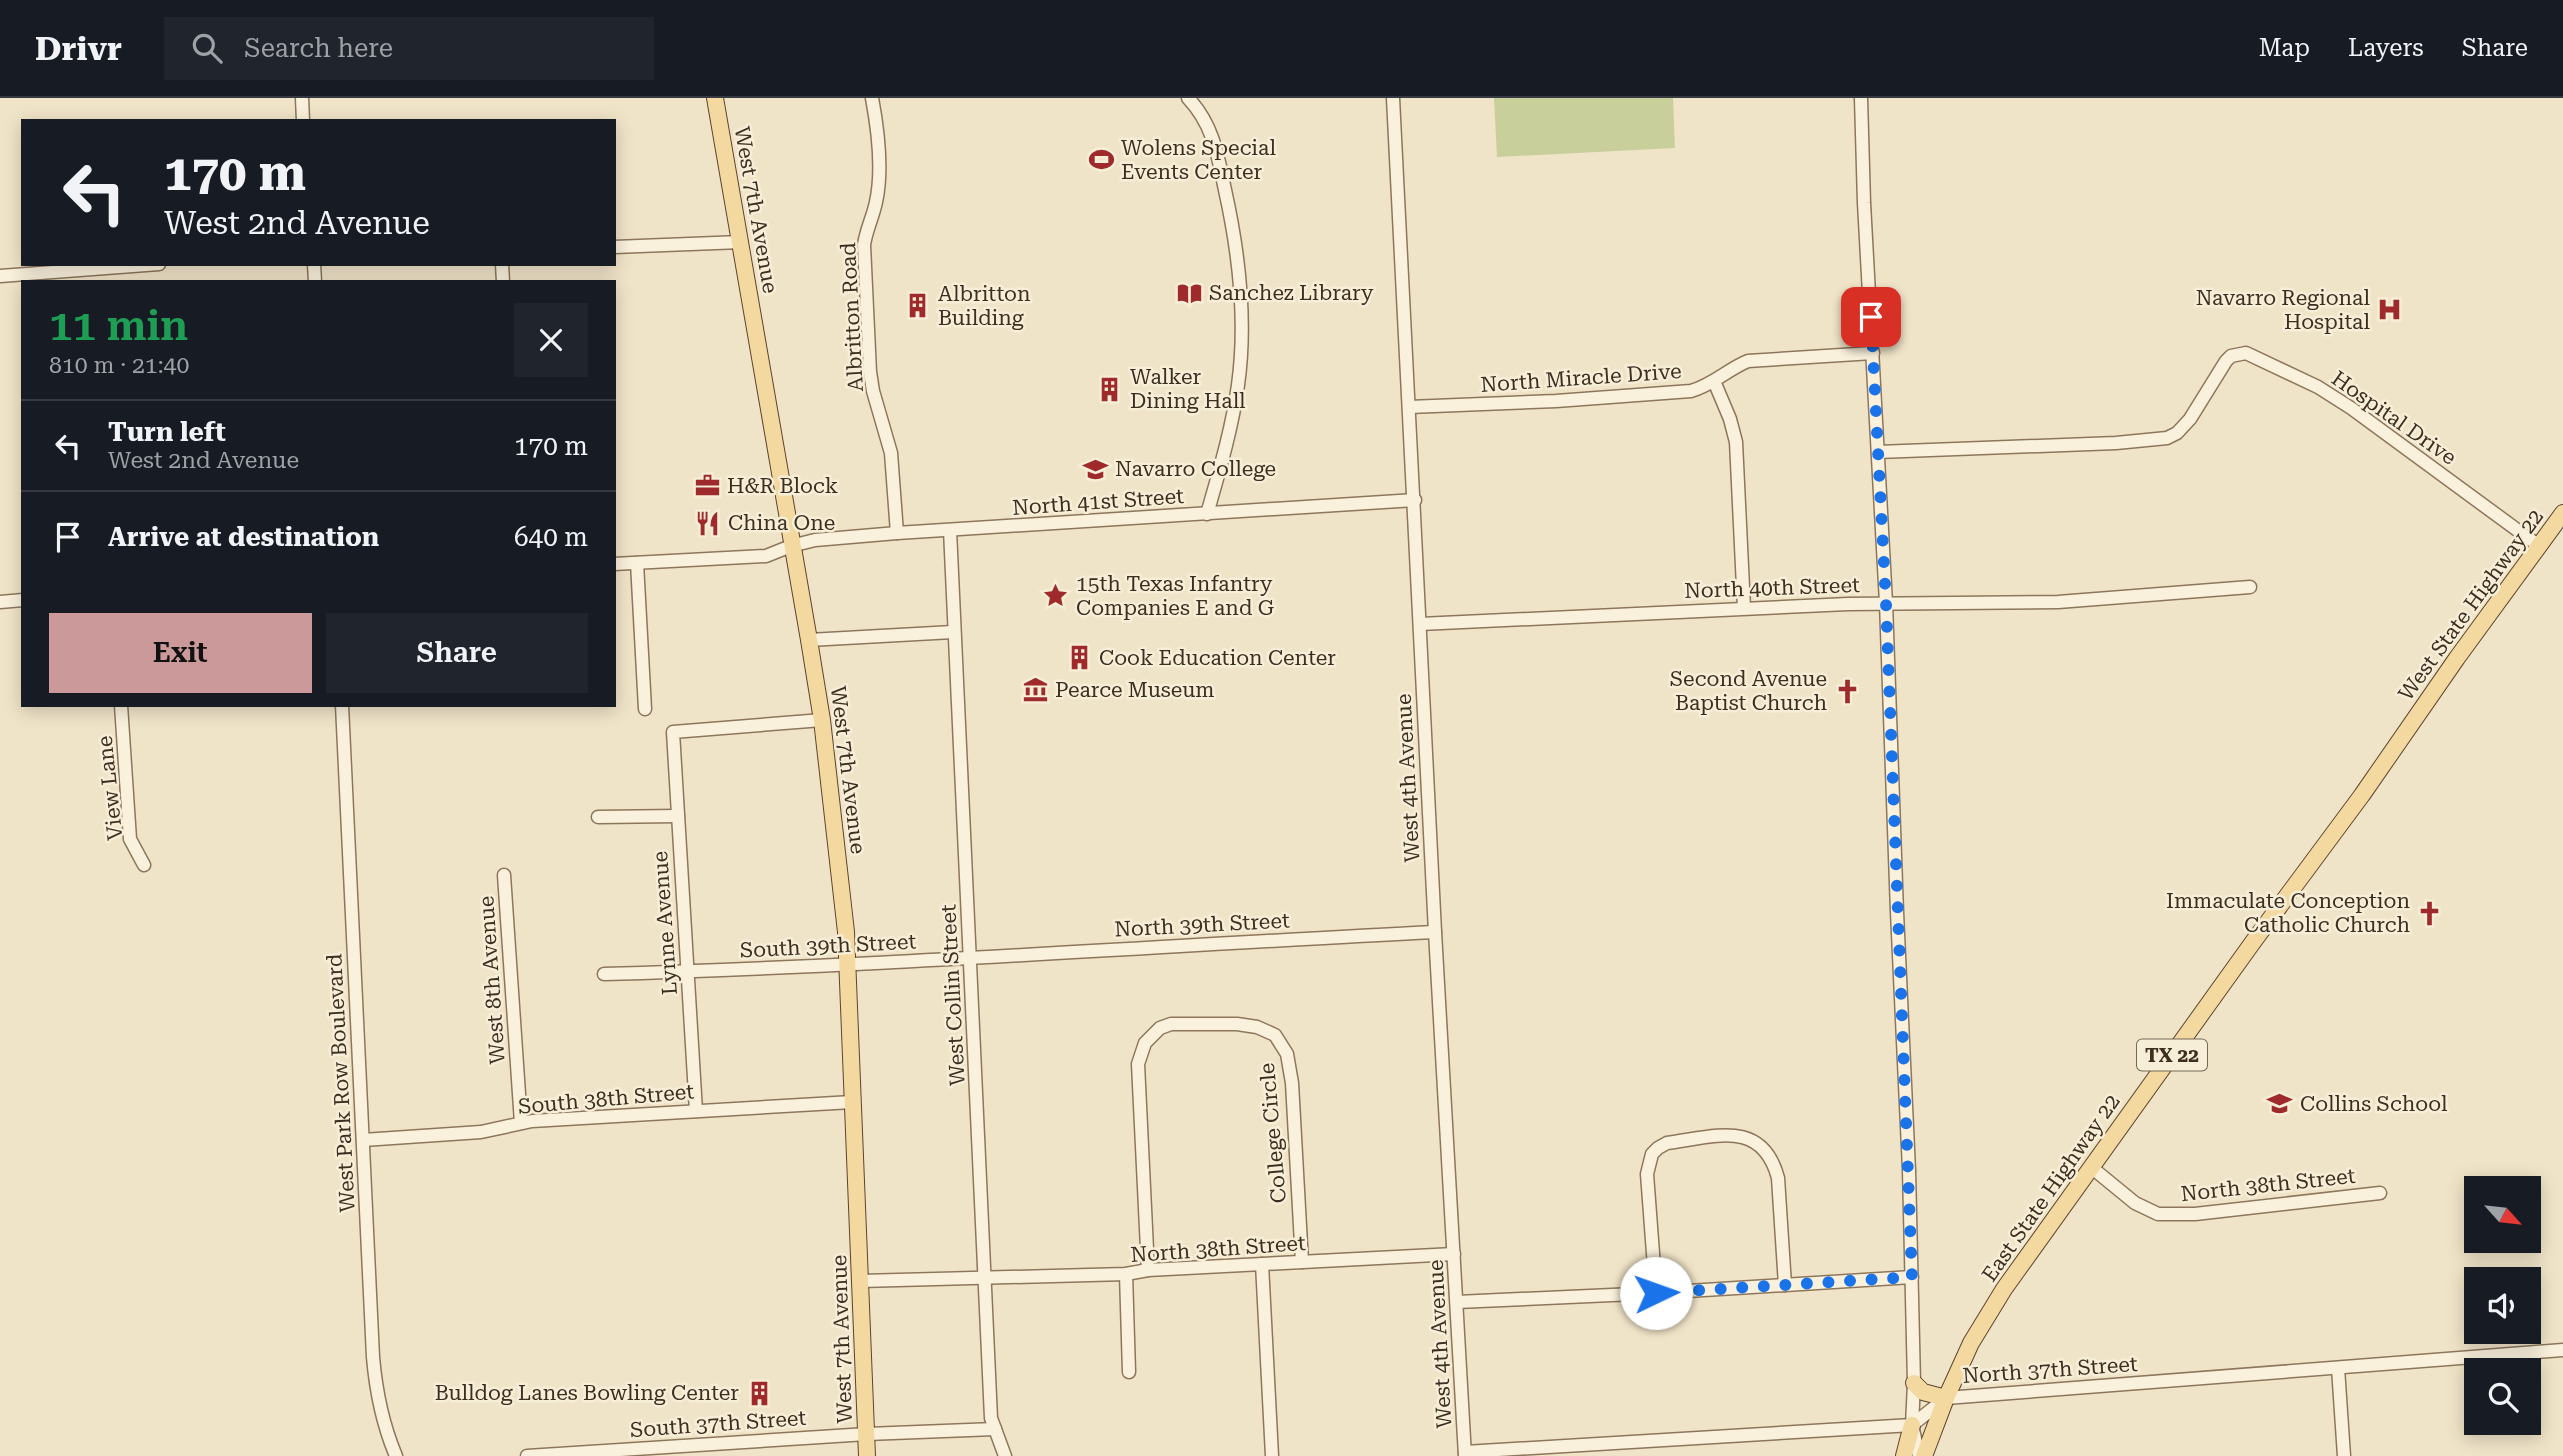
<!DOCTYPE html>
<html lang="en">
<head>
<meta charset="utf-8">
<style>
	:root { --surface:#171b24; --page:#20242c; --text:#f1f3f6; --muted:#9ea1a6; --line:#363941; --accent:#cc999b }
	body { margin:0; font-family:"Roboto Serif",serif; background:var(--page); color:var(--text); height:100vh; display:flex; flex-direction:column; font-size:26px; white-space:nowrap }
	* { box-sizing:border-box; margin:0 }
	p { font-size:23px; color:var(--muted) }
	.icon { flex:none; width:38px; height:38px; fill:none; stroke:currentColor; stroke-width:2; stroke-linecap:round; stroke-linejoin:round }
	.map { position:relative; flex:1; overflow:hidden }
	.sheet { position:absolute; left:21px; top:182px; width:595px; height:427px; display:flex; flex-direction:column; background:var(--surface); border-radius:0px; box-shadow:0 4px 18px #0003 }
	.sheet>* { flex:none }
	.hud { position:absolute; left:21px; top:21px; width:595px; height:147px; border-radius:0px; box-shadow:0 4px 18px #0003; background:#171b24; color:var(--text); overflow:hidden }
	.needle { width:46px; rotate:117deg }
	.controls { position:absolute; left:2464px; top:1078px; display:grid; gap:14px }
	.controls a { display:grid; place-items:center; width:77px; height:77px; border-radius:0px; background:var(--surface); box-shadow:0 4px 18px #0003; font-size:35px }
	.pin { position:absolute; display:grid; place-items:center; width:60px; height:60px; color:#fff; margin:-30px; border-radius:14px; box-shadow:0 4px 10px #0006 }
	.me { position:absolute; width:77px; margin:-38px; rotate:87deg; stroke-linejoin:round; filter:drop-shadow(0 0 5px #0008) }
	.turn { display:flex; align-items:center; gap:24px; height:147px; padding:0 28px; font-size:32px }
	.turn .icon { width:91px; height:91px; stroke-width:2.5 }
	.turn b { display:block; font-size:49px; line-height:60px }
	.round { display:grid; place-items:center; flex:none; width:74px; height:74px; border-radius:0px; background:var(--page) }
	.headline { display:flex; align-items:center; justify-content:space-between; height:119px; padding:0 28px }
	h1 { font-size:42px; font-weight:600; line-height:52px; color:#1e9e55 }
	.primary-button { display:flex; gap:14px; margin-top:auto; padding:14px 28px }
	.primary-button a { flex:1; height:80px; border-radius:0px; background:var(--accent); color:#111; font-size:28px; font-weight:600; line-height:80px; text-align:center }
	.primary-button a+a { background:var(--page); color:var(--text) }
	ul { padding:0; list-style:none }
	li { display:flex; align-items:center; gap:21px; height:91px; padding:0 28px; border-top:2px solid var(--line) }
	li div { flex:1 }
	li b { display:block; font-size:26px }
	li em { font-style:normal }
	header { display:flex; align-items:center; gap:42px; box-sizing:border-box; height:98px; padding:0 35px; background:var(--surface); border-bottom:2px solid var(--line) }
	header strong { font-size:33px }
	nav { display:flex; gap:38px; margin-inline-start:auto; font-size:24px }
	.search { width:490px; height:63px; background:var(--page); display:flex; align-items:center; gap:18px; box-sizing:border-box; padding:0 24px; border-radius:0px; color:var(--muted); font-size:26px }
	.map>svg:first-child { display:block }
	.green { fill:#c9cf9b }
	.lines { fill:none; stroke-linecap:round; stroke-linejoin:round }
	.minor-casing { stroke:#8d765c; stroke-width:15 }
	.major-casing { stroke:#5b4430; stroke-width:18 }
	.minor { stroke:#faf1dc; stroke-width:12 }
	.major { stroke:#f3d9a0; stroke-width:16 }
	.route { stroke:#1a73e8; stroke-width:12; stroke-dasharray:0 21.6 }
	.labels { text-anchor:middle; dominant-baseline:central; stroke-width:5; stroke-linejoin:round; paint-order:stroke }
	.shield { fill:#f7eed8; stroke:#756857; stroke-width:2 }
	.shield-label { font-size:19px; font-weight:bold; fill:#3d2e20 }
	.poi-label { font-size:21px; fill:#3d2e20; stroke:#f7eed8; text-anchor:start }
	.street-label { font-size:21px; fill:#3d2e20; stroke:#f7eed8 }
</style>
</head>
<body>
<header>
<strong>Drivr</strong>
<div class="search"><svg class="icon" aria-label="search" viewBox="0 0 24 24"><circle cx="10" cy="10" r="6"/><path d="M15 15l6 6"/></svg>Search here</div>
<nav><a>Map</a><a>Layers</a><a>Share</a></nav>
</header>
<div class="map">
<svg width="2563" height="1358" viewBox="0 0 2563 1358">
	<rect width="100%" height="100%" fill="#f0e4c8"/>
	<path class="green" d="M1494,0h179l2,50 -178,9z"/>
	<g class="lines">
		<defs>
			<g id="minor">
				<path d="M302,0l1,23"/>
				<path d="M872,0c6,32 11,72 4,104 -3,15 -10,28 -12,43l6,127 3,19 18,62 6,80"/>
				<path d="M1188,0c25,26 30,58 37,92 14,63 22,131 13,195 -6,44 -19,87 -31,129"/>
				<path d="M1393,0l42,834 30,524"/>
				<path d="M1861,0l3,105 22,400 11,309 12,258 5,213 -2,42 7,31"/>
				<path d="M614,149l127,-5"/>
				<path d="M314,166l1,18"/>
				<path d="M502,166l1,18"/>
				<path d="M0,178l159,-12"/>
				<path d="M1714,283l16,38 6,23 8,166"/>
				<path d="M1409,309l147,-6 135,-10c22,-6 37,-22 57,-30l125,-8"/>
				<path d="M1878,354l238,-9 51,-5 10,-5 13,-14 36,-58 5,-5 15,-3 72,34 33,21 188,138"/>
				<path d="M950,432l41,888 14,38"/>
				<path d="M637,465l8,146"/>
				<path d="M614,466l152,-8 25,-10 24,-6 82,-7 518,-33"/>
				<path d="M0,504l23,-2"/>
				<path d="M1420,526l428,-20 210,-2 192,-15"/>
				<path d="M809,542l144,-8"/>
				<path d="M121,607l9,134 14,26"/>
				<path d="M342,607l31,652c3,35 9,66 23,99"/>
				<path d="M598,719l80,-1"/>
				<path d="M504,777l17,248"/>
				<path d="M604,876c277,-8 554,-28 831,-42"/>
				<path d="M696,1013l-23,-379 149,-12"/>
				<path d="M363,1042l118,-8 51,-11 320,-19"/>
				<path d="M2091,1069l44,36 23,11h37l185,-21"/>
				<path d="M1262,1166l10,192"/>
				<path d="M1148,1172l-10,-206 7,-21 15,-15 11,-4h66l20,3 18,8 12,19 5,29 10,179"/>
				<path d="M1126,1176l3,98"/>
				<path d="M861,1183l265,-7 22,-4 306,-16"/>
				<path d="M1656,1195l-9,-119 5,-20 6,-6 9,-5c47,-6 95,-25 111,35l7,107"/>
				<path d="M1457,1204l199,-9 256,-16"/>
				<path d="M2338,1270l6,88"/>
				<path d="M1465,1354l447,-27 34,-27 617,-48"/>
				<path d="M527,1358l340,-22 128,-5"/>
			</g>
			<g id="major">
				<path d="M715,0l94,542 13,80 24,212 21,524"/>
				<path d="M1914,1285l9,9 23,6"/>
				<path d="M1904,1358l8,-31"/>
				<path d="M1924,1358l22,-58 25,-55 33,-54 249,-347 109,-147 95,-137 106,-145"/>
			</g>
		</defs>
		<use href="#minor" class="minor-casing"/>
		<use href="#major" class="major-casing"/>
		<use href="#minor" class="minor"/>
		<use href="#major" class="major"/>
	</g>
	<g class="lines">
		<path class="route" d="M1656,1195l256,-16 -26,-674 -15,-286"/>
	</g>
	<defs>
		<symbol id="stadium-bare" viewBox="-9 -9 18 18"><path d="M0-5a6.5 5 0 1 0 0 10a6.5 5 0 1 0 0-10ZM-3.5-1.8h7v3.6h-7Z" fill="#9e2a2b" stroke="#f7eed8" stroke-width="2.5" paint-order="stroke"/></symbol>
		<symbol id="library-bare" viewBox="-9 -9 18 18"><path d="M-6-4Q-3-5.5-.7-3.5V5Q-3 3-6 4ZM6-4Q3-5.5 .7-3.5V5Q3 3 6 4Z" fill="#9e2a2b" stroke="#f7eed8" stroke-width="2.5" paint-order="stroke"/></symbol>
		<symbol id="building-bare" viewBox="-9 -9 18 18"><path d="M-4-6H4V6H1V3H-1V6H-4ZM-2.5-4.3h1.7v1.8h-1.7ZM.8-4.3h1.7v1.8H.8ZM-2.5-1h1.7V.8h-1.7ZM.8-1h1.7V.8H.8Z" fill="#9e2a2b" stroke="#f7eed8" stroke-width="2.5" paint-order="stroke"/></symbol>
		<symbol id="hospital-bare" viewBox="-9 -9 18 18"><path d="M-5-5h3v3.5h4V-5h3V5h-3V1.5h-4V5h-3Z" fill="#9e2a2b" stroke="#f7eed8" stroke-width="2.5" paint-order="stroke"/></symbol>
		<symbol id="university-bare" viewBox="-9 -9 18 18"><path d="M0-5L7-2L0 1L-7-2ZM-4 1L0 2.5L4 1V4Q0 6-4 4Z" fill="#9e2a2b" stroke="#f7eed8" stroke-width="2.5" paint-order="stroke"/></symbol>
		<symbol id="office-bare" viewBox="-9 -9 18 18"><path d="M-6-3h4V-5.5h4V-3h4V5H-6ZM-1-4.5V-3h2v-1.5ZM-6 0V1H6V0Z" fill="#9e2a2b" stroke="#f7eed8" stroke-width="2.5" paint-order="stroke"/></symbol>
		<symbol id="restaurant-bare" viewBox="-9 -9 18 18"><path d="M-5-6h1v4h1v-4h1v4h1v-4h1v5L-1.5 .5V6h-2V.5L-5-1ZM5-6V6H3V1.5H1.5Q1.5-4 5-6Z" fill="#9e2a2b" stroke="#f7eed8" stroke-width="2.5" paint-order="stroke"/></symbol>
		<symbol id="sight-bare" viewBox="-9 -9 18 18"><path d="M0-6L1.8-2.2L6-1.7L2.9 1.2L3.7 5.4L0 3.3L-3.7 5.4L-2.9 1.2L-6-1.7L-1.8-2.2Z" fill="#9e2a2b" stroke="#f7eed8" stroke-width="2.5" paint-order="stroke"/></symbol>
		<symbol id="museum-bare" viewBox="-9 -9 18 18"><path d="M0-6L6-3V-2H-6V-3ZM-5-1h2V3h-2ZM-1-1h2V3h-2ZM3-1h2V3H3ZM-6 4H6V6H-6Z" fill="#9e2a2b" stroke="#f7eed8" stroke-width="2.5" paint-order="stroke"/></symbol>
		<symbol id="church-bare" viewBox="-9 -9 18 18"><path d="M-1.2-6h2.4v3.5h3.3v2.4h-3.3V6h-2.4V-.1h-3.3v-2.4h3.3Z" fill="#9e2a2b" stroke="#f7eed8" stroke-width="2.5" paint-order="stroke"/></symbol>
		<symbol id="school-bare" viewBox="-9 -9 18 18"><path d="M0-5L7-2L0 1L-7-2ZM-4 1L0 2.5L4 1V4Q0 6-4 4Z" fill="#9e2a2b" stroke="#f7eed8" stroke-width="2.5" paint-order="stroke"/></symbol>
	</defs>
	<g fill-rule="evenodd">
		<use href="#stadium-bare" x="1084" y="44" width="35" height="35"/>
		<use href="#library-bare" x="1172" y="178" width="35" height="35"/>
		<use href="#building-bare" x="900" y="190" width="35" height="35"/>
		<use href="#hospital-bare" x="2372" y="194" width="35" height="35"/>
		<use href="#building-bare" x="1092" y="274" width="35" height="35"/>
		<use href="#university-bare" x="1078" y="354" width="35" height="35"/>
		<use href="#office-bare" x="690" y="370" width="35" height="35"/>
		<use href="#restaurant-bare" x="690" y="408" width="35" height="35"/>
		<use href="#sight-bare" x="1038" y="480" width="35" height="35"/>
		<use href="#building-bare" x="1062" y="542" width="35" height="35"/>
		<use href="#museum-bare" x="1018" y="574" width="35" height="35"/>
		<use href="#church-bare" x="1830" y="576" width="35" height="35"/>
		<use href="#church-bare" x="2412" y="798" width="35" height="35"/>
		<use href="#school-bare" x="2262" y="988" width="35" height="35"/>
		<use href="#building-bare" x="742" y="1278" width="35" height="35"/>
	</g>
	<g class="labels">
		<rect class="shield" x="2137" y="941.5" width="70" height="31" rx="5"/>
		<g class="shield-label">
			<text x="2172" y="957">TX 22</text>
		</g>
		<g class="poi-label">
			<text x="1121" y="50">Wolens Special<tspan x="1121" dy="24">Events Center</tspan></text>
			<text x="1209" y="195">Sanchez Library</text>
			<text x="938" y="196">Albritton<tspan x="938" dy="24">Building</tspan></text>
			<text x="2370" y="200" text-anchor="end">Navarro Regional<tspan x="2370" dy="24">Hospital</tspan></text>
			<text x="1130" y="279">Walker<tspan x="1130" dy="24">Dining Hall</tspan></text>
			<text x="1115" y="371">Navarro College</text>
			<text x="727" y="388">H&amp;R Block</text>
			<text x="728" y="425">China One</text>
			<text x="1076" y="486">15th Texas Infantry<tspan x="1076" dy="24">Companies E and G</tspan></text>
			<text x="1099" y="560">Cook Education Center</text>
			<text x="1827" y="581" text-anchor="end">Second Avenue<tspan x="1827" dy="24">Baptist Church</tspan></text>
			<text x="1055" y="592">Pearce Museum</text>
			<text x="2410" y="803" text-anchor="end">Immaculate Conception<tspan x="2410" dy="24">Catholic Church</tspan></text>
			<text x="2300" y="1006">Collins School</text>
			<text x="739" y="1295" text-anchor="end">Bulldog Lanes Bowling Center</text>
		</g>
		<g class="street-label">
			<text transform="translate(756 112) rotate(80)">West 7th Avenue</text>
			<text transform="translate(852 219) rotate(-93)">Albritton Road</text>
			<text transform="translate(1581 280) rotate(-4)">North Miracle Drive</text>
			<text transform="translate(2394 320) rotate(35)">Hospital Drive</text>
			<text transform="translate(1098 404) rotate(-4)">North 41st Street</text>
			<text transform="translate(1772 490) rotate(-2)">North 40th Street</text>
			<text transform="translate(2471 507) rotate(-54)">West State Highway 22</text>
			<text transform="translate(848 672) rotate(83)">West 7th Avenue</text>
			<text transform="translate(1408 680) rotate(-93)">West 4th Avenue</text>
			<text transform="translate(110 690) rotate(-96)">View Lane</text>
			<text transform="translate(665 825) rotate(-94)">Lynne Avenue</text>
			<text transform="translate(1202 827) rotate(-3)">North 39th Street</text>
			<text transform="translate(828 848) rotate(-3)">South 39th Street</text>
			<text transform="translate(492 882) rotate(-94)">West 8th Avenue</text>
			<text transform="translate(953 897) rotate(-93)">West Collin Street</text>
			<text transform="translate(341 985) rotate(-93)">West Park Row Boulevard</text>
			<text transform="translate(606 1001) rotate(-5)">South 38th Street</text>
			<text transform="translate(1273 1035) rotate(-95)">College Circle</text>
			<text transform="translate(2268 1087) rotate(-6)">North 38th Street</text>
			<text transform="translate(2051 1090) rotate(-55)">East State Highway 22</text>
			<text transform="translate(1218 1151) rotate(-4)">North 38th Street</text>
			<text transform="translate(842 1241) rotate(-92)">West 7th Avenue</text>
			<text transform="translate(1440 1246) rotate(-93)">West 4th Avenue</text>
			<text transform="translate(2050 1272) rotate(-4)">North 37th Street</text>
			<text transform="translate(718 1326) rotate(-4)">South 37th Street</text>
		</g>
	</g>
</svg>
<div class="controls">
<a><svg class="needle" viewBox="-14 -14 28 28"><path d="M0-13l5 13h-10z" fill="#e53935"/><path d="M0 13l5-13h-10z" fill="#9ea1a6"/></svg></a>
<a><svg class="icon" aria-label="sound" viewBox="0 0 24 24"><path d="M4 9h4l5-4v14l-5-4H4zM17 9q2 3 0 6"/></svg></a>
<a><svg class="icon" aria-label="search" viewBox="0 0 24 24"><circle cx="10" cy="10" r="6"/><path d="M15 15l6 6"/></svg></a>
</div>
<div class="pin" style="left:1871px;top:219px;background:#d93025"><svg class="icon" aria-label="arrive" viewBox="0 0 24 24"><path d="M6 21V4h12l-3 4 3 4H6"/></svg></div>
<svg class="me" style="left:1656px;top:1195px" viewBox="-20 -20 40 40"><circle r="19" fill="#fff"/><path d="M0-13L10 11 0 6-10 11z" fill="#1a73e8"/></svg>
<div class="hud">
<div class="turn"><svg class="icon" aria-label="left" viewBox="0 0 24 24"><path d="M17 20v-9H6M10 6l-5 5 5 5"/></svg><div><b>170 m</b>West 2nd Avenue</div></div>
</div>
<section class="sheet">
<div class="headline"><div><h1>11 min</h1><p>810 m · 21:40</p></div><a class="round"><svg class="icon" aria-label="close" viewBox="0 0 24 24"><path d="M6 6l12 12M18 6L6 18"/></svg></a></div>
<ul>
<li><svg class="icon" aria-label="left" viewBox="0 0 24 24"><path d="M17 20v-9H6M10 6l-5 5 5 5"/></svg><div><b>Turn left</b><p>West 2nd Avenue</p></div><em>170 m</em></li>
<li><svg class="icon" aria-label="arrive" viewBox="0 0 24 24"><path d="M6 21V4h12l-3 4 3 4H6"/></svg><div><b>Arrive at destination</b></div><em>640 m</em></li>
</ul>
<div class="primary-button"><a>Exit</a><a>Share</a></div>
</section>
</div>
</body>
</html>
